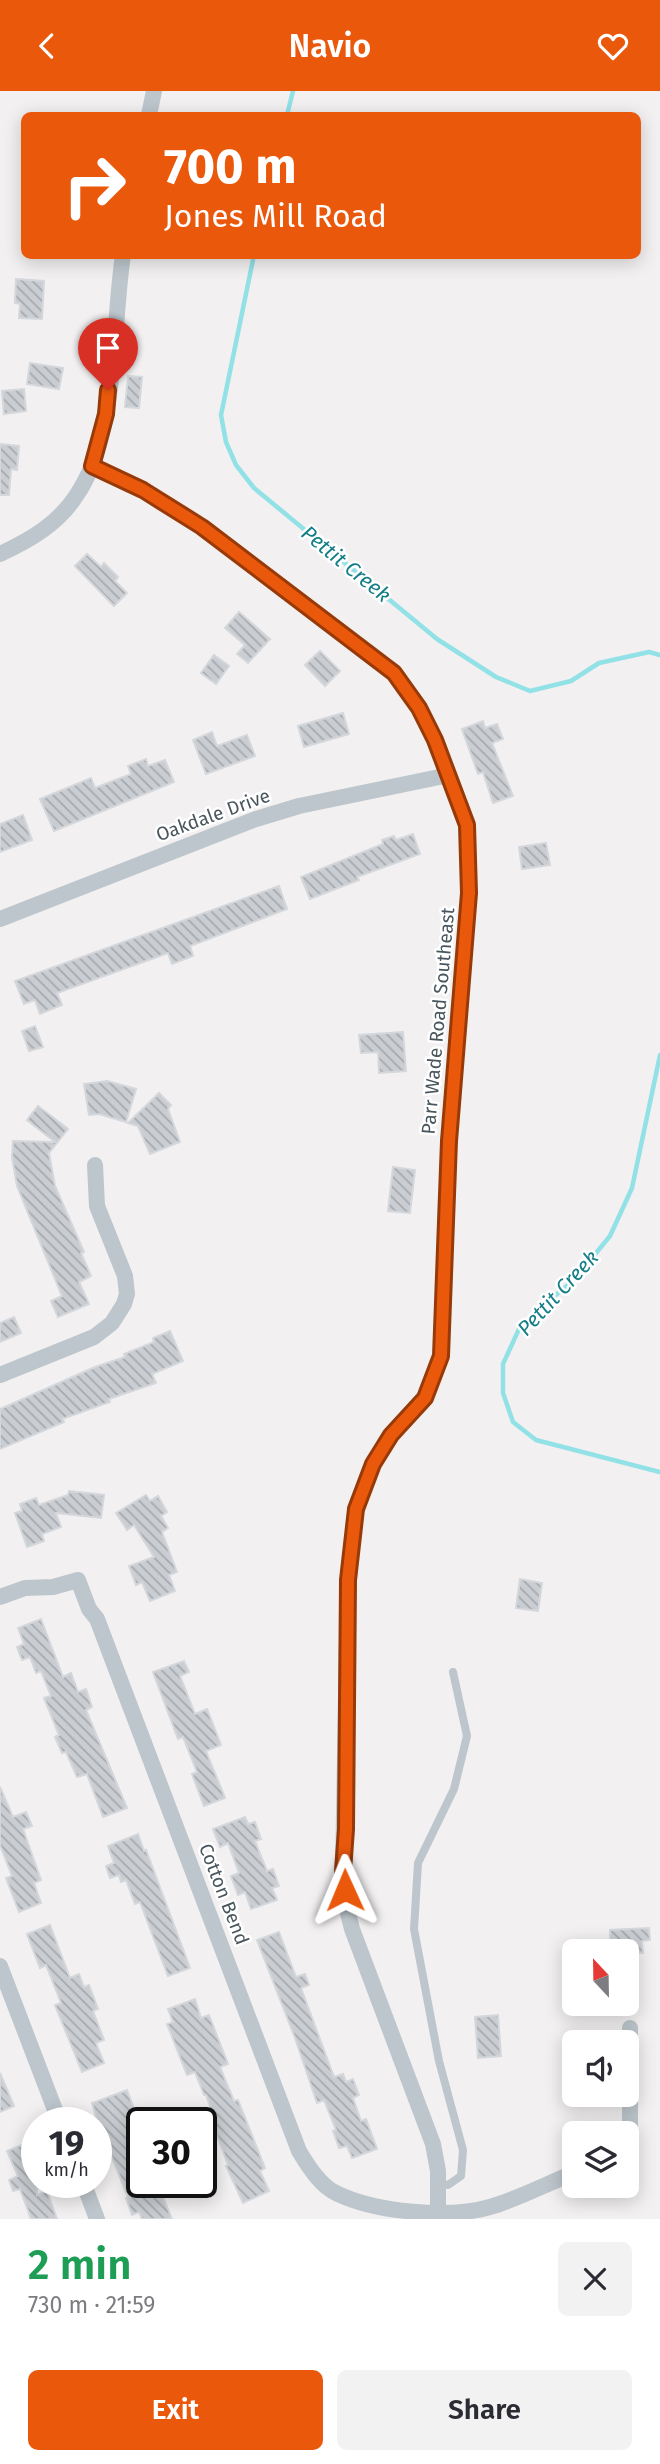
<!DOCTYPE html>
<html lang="en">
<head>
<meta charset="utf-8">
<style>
	:root { --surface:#fff; --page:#f2f2f3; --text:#2b2b33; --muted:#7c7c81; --accent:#ea580c }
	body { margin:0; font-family:"Fira Sans",sans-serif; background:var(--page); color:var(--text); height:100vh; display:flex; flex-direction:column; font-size:26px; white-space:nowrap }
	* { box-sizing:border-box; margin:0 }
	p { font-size:23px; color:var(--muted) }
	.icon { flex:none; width:38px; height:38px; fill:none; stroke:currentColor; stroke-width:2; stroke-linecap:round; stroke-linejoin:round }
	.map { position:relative; height:2128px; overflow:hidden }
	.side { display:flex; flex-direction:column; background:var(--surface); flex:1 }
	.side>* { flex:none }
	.top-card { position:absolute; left:21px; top:21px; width:620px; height:147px; border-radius:10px; box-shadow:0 4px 18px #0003; background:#ea580c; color:#fff; overflow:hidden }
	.needle { width:46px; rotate:338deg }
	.fabs { position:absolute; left:562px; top:1848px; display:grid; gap:14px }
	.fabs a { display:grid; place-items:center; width:77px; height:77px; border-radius:10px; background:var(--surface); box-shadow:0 4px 18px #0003; font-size:35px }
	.speed { position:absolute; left:21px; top:2016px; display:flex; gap:14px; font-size:35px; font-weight:700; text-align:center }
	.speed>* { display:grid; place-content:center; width:91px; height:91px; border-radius:50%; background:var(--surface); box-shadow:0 4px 18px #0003; line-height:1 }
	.speed small { font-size:18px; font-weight:400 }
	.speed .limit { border:4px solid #111; border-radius:10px; background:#fff; color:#111 }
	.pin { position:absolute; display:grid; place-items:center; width:60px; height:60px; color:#fff; margin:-72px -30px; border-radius:50% 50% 50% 0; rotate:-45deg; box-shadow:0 0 7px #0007 }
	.pin .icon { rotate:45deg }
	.me { position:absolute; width:77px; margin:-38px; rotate:359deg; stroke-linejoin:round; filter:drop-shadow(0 0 5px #0008) }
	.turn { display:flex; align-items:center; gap:24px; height:147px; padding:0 28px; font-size:32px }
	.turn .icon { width:91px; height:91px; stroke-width:2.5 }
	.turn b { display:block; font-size:49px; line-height:60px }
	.round { display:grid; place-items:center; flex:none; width:74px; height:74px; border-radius:10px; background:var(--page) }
	.head { display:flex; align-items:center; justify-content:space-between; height:119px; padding:0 28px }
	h1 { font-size:42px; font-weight:600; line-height:52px; color:#1e9e55 }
	.action { display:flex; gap:14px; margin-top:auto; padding:14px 28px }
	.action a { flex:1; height:80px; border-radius:10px; background:var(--accent); color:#fff; font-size:28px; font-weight:600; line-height:80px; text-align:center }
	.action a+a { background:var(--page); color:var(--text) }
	header { display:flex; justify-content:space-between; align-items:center; height:91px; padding:0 28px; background:var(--accent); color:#fff; font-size:32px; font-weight:600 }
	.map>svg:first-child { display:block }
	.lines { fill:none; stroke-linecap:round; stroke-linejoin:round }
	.stream { stroke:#91e1e7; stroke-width:4.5 }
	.building { fill:url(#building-back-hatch); stroke:#d4d7db; stroke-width:2 }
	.service { stroke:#bdc6cc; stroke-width:8 }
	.minor { stroke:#bdc6cc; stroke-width:16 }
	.route-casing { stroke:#983908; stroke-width:18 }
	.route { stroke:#ea580c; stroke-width:12 }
	.labels { text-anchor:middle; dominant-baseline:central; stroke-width:5; stroke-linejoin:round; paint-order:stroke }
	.street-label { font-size:19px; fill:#49565d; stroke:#fff }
	.water-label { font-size:21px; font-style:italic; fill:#147e87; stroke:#fff }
</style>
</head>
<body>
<header><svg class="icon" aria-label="back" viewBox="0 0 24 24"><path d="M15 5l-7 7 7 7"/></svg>Navio<svg class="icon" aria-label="heart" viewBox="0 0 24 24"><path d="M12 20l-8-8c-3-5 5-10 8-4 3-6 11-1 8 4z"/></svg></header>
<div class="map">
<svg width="660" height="2128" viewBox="0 0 660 2128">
	<defs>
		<pattern id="building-back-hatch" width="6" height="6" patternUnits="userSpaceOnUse" patternTransform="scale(1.75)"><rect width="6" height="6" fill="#caced2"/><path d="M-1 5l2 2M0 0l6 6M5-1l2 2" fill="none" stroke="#a6aaae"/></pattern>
	</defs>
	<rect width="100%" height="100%" fill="#f2f0f0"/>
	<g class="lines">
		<g class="stream">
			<path d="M287,24l6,-24"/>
			<path d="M254,164l-33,160 5,27 10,23 18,23 183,151 59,38 34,14 41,-10 28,-18 50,-11 11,3"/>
			<path d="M660,964l-28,133 -22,48 -36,44 -33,27 -22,22 -16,35v29l10,29 23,18 124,32"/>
		</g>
	</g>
	<g class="building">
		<path d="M16,188l28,2 -2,38 -23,-1 1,-14 -5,-1z"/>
		<path d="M30,272l33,5 -4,21 -32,-5z"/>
		<path d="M128,285l14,1 -3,31 -14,-1z"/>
		<path d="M24,298l2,22 -22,3 -2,-23z"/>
		<path d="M0,353l19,2 -2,24 -6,-1 -2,26h-9z"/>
		<path d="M87,463l14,13 3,-4 14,14 -3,4 12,12 -13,13 -39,-40z"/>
		<path d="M239,521l31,27 -22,24 -11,-9 8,-9 -20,-17z"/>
		<path d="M320,560l20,20 -15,15 -20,-21z"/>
		<path d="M214,564l15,11 -13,18 -15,-11z"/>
		<path d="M343,622l6,21 -45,13 -6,-21z"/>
		<path d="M483,630l2,7 12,-4 6,15 -11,4 21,53 -20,7 -10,-31 -5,2 -16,-45z"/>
		<path d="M212,641l5,14 30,-11 8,21 -49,18 -13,-34z"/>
		<path d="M146,668l2,7 17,-6 9,22 -120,49 -14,-32 51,-21 4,10 36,-14 -3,-8z"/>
		<path d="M23,724l9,25 -32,12v-28z"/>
		<path d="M413,743l7,20 -63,23 2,3 -49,19 -9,-22 82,-33 -1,-4 12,-4 2,4z"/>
		<path d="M546,752l4,22 -28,4 -3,-22z"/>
		<path d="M279,795l8,23 -97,37 3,10 -21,8 -4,-11 -111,40 5,12 -22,9 -5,-14 -11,4 -9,-23z"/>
		<path d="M35,935l8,21 -14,4 -7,-20z"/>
		<path d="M403,941l3,39 -27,2 -1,-21 -17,1 -2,-18z"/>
		<path d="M107,990l29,8 -10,33 -27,-8 -10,1 -5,-31z"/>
		<path d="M159,1002l12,12 -3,4 12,33 -30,12 -12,-28 -10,-3z"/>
		<path d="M38,1015l30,23 -19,24 6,33 29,66 -3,1 10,23 -12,6 10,22 -31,13 -7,-16 11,-5 -45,-110 -5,-28 1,-17 42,1 -28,-22z"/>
		<path d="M393,1076l22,3 -5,43 -22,-2z"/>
		<path d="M14,1226l7,16 -21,9v-19z"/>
		<path d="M170,1240l13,30 -31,13 4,9 -47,16 1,3 -48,17 2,3 -64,27v-40l95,-42 30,-10 -1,-3 30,-12 -1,-4z"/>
		<path d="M69,1400l35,4 -3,23 -45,-5 5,14 -19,7 2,7 -17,6 -12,-34 7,-2 -2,-7 16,-6 3,7 29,-10z"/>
		<path d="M146,1404l4,6 8,-5 9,16 -6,4 7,12 -6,4 15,40 -8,3 6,16 -25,10 -8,-19 -6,3 -7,-19 25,-9 -20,-32 -7,5 -11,-17z"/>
		<path d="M520,1488l22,4 -4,28 -22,-3z"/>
		<path d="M41,1528l22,58 8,-4 7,19 8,-3 6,18 -6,3 41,98 -24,9 -16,-43 -10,3 -11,-25 -4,1 -7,-16 4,-2 -15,-37 7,-2 -10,-25 -5,2 -6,-16 -8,3 -5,-13 7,-3 -6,-16z"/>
		<path d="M184,1570l5,11 -9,4 15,38 12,-5 14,36 -15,6 19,47 -21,8 -12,-32 5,-2 -14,-35 -5,2 -25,-67z"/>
		<path d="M0,1696l13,30 13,-5 6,14 -9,3 18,51 -7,3 7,20 -22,9 -13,-34 6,-2 -12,-31z"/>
		<path d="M245,1726l3,7 7,-2 6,17 -6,2 12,30 6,-2 6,17 -7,2 5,12 -26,9 -6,-17 -7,3 -7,-19 8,-3 -11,-30 -8,4 -7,-18z"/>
		<path d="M138,1743l6,17 2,-1 44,118 -22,8 -28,-74 -5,2 -9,-24 -5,2 -2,-7 -9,3 -4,-12 8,-3 -6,-17z"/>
		<path d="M50,1834l20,53 9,-4 5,13 5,-2 9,24 -5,2 11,29 -8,3 8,20 -22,9 -27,-67 6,-2 -15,-38 -6,3 -13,-34z"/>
		<path d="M649,1837l1,12 -8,1 1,12 -33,-2v-21z"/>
		<path d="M279,1841l17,45 9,-3 4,11 -8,3 33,89 9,-3 3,8 7,-3 6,16 -6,3 8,23 5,-2 11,30 -25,9 -5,-12 -8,2 -6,-17 3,-1 -12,-30 -7,3 -22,-65 -38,-98z"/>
		<path d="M195,1908l6,19 8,-3 19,49 -8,3 14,34 4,-1 27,68 -5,3 9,20 -26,12 -17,-37 2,-1 -17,-45 3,-2 -8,-23h-2l-9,-23 -8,3 -20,-51 6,-2 -5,-13z"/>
		<path d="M498,1924l3,41 -23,2 -3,-41z"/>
		<path d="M0,1982l14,33 -14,6z"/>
		<path d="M127,1999l12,32 -6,2 9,22v46l16,-7 14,34h-30l-3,-7 -7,3 -6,-17 2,-1 -32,-79 -4,-15z"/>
		<path d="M29,2051l8,19v34l10,-4 10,28h-26l-11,-30 -7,2 -4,-11 9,-4 -11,-25z"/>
	</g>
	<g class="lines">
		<path class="service" d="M438,2092l10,2 13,-9 2,-26 -24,-89 -25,-132 4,-66 36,-74 13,-53 -14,-64"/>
		<g class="minor">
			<path d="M149,24l5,-24"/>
			<path d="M92,375l51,24 59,37 192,146 25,35 16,32 32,85 2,68 -20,248 -8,215 -16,42 -34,37 -18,29 -17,45 -8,71 -5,291 4,38 5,20 81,215 5,27v43l-3,5"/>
			<path d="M0,463c30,-14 58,-30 76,-58 42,-60 36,-169 47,-241"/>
			<path d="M0,828l256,-100 43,-13 150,-31"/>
			<path d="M0,1284l94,-38 18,-14 12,-19 3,-10 -2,-18 -28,-70 -2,-41"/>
			<path d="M0,1506l25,-9 28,-1 25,-7 11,29 8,10 202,532c9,15 22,36 39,43 38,18 111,25 152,13 28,-8 56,-23 84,-34"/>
			<path d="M0,1875l60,157"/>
			<path d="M626,2047l4,-6v-104"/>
			<path d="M83,2091l14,37"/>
		</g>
	</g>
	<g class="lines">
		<defs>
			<path id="route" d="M108,299l-2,24 -14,52 51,24 59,37 192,146 25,35 16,32 32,85 2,68 -20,248 -8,215 -16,42 -34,37 -18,29 -17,45 -8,71 -2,249 -3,42 2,19"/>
		</defs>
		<use href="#route" class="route-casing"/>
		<use href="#route" class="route"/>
	</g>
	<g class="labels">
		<g class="street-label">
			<text transform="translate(213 724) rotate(-20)">Oakdale Drive</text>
			<text transform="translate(438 930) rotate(-85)">Parr Wade Road Southeast</text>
			<text transform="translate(224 1803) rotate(69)">Cotton Bend</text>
		</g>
		<g class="water-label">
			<text transform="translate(346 473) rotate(39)">Pettit Creek</text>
			<text transform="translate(558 1202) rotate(-47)">Pettit Creek</text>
		</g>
	</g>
</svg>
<div class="fabs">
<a><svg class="needle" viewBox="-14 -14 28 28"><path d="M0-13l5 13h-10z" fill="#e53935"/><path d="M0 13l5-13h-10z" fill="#7c7c81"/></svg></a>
<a><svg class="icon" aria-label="sound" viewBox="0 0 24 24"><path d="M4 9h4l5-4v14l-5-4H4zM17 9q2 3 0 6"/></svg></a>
<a><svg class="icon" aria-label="layers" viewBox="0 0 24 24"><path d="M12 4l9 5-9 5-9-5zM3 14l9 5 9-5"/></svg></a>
</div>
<div class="speed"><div>19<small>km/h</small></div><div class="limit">30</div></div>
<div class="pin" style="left:108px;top:299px;background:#d93025"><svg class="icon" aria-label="arrive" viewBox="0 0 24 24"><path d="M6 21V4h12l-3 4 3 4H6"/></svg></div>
<svg class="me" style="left:345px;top:1799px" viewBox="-20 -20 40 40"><path d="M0-17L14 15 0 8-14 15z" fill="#ea580c" stroke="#fff" stroke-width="4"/></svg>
<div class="top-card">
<div class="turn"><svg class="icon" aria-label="right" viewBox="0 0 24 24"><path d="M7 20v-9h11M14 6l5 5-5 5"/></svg><div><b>700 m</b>Jones Mill Road</div></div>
</div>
</div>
<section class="side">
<div class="head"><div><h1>2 min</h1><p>730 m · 21:59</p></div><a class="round"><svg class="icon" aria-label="close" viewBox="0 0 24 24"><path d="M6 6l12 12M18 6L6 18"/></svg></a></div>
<div class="action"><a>Exit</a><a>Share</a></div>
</section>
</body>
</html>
